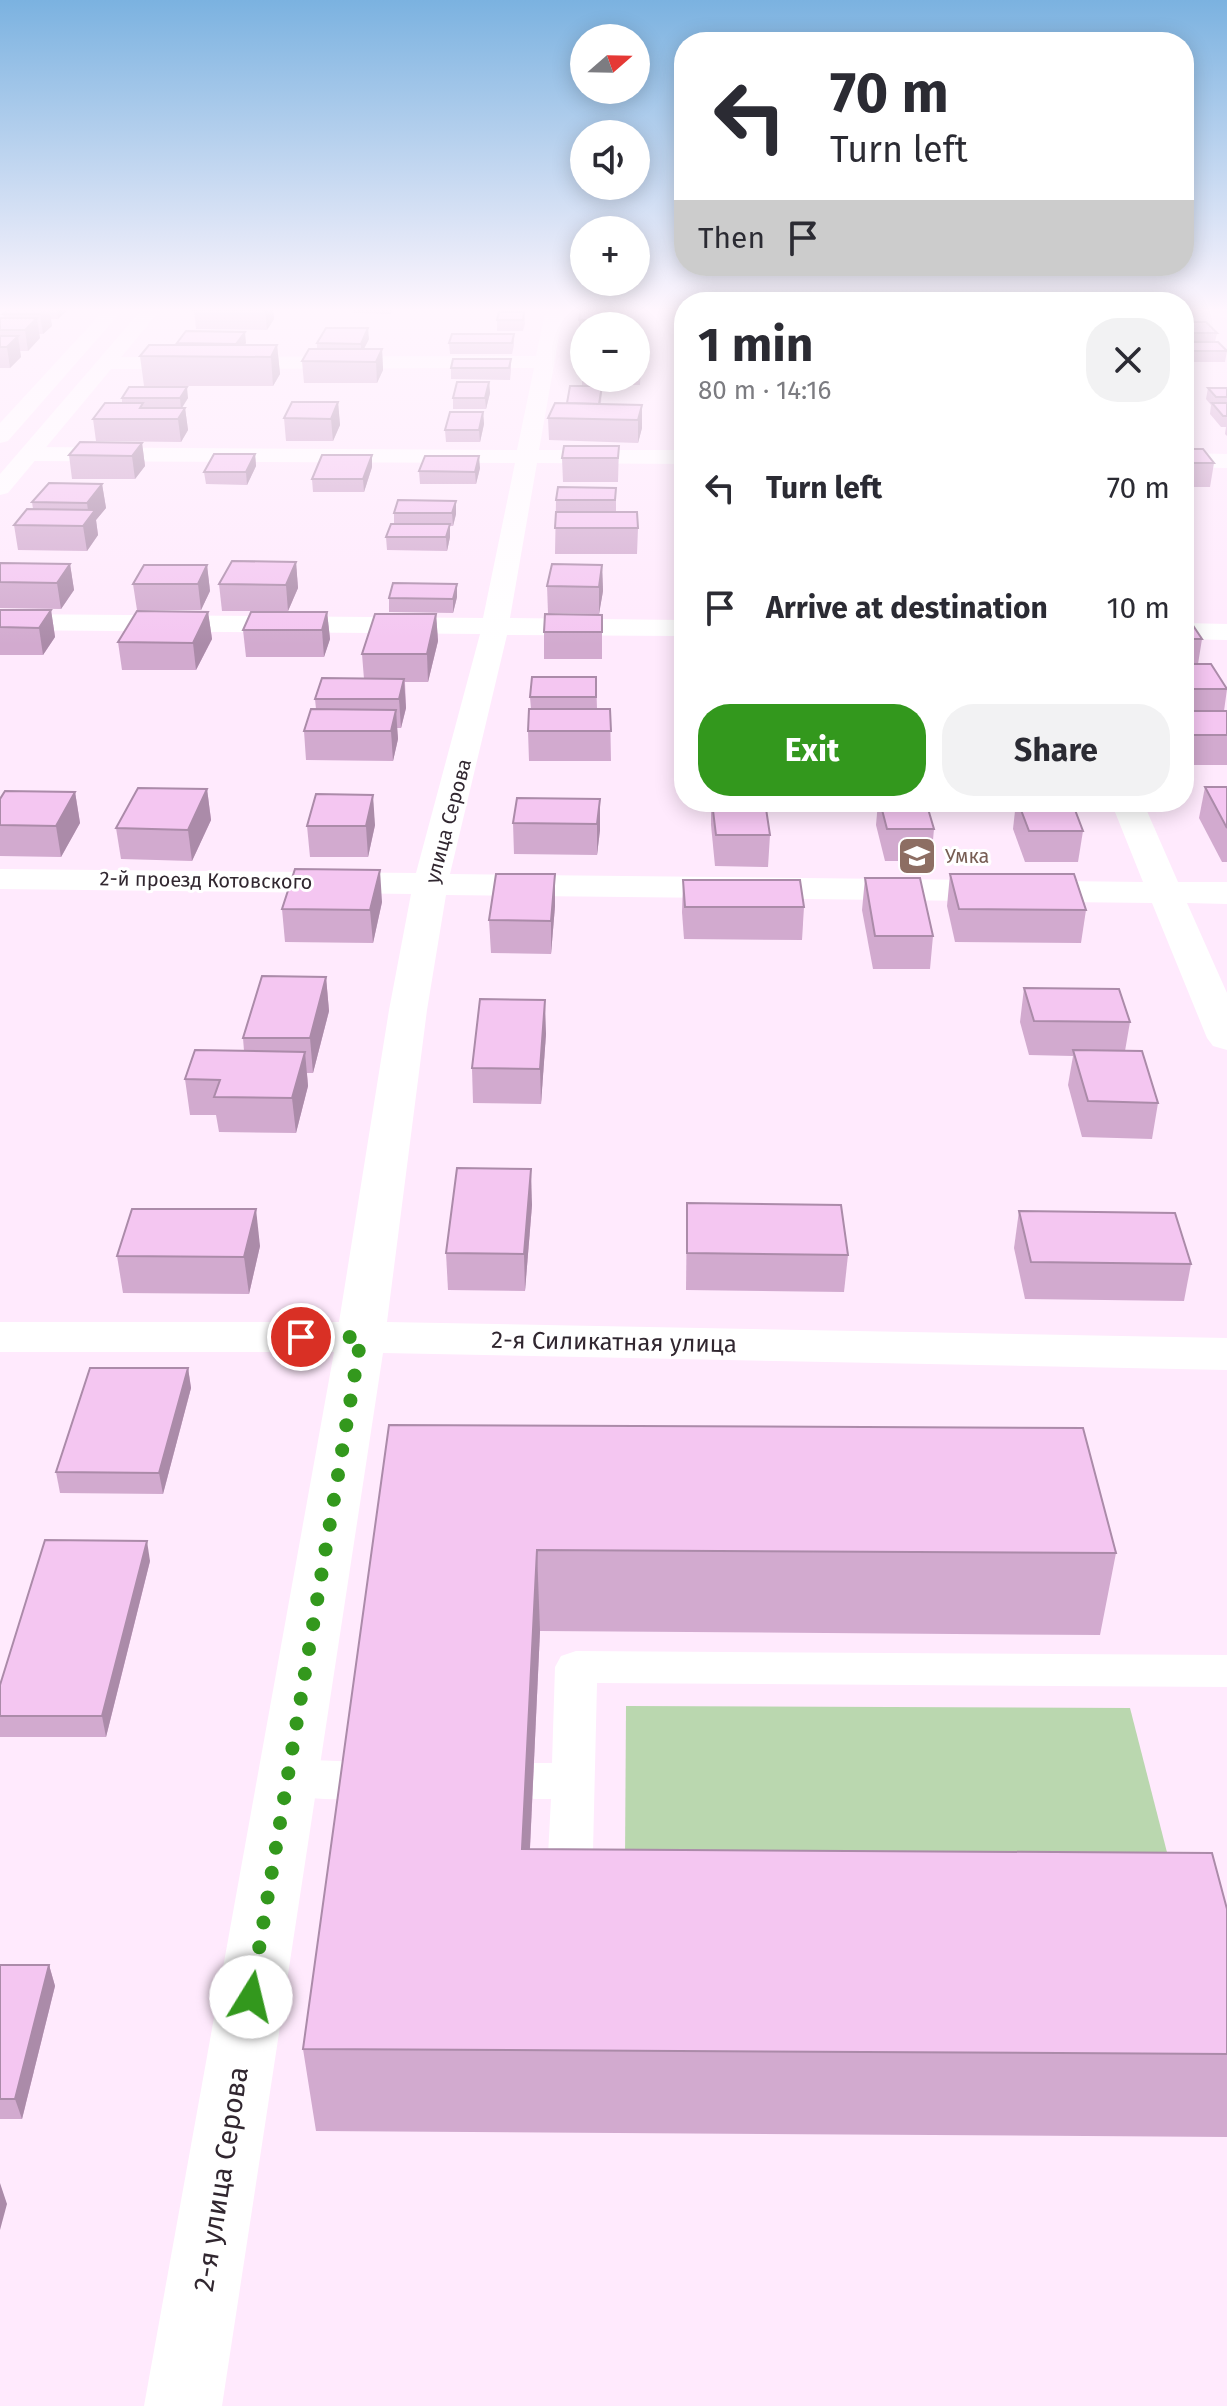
<!DOCTYPE html>
<html lang="en">
<head>
<meta charset="utf-8">
<style>
	:root { --surface:#fff; --page:#f2f2f3; --text:#2b2b33; --muted:#7c7c81; --accent:#33981d }
	body { margin:0; font-family:"Fira Sans",sans-serif; background:var(--page); color:var(--text); height:100vh; display:flex; flex-direction:column; font-size:30px; white-space:nowrap }
	* { box-sizing:border-box; margin:0 }
	p { font-size:26px; color:var(--muted) }
	.icon { flex:none; width:44px; height:44px; fill:none; stroke:currentColor; stroke-width:2; stroke-linecap:round; stroke-linejoin:round }
	.map { position:relative; flex:1; overflow:hidden }
	.details { position:absolute; left:674px; top:292px; width:520px; height:520px; display:flex; flex-direction:column; background:var(--surface); border-radius:32px; box-shadow:0 4px 20px #0003 }
	.details>* { flex:none }
	.guide { position:absolute; left:674px; top:32px; width:520px; height:244px; border-radius:32px; box-shadow:0 4px 20px #0003; background:#fff; color:var(--text); overflow:hidden }
	.needle { width:52px; rotate:70deg }
	.fabs { position:absolute; left:570px; top:24px; display:grid; gap:16px }
	.fabs a { display:grid; place-items:center; width:80px; height:80px; border-radius:50%; background:var(--surface); box-shadow:0 4px 20px #0003; font-size:40px }
	.pin { position:absolute; display:grid; place-items:center; width:68px; height:68px; color:#fff; margin:-34px; border:4px solid #fff; border-radius:50%; box-shadow:0 2px 8px #0007 }
	.me { position:absolute; width:88px; margin:-44px; rotate:9deg; stroke-linejoin:round; filter:drop-shadow(0 0 6px #0008) }
	.turn { display:flex; align-items:center; gap:28px; height:168px; padding:0 24px; font-size:36px }
	.turn .icon { width:104px; height:104px; stroke-width:2.5 }
	.turn b { display:block; font-size:56px; line-height:68px }
	.then { display:flex; align-items:center; height:76px; padding:0 24px; background:#0003; gap:16px; font-size:30px }
	.round { display:grid; place-items:center; flex:none; width:84px; height:84px; border-radius:32px; background:var(--page) }
	.summary { display:flex; align-items:center; justify-content:space-between; height:136px; padding:0 24px }
	h1 { font-size:48px; font-weight:700; line-height:60px }
	.primary-button { display:flex; gap:16px; margin-top:auto; padding:16px 24px }
	.primary-button a { flex:1; height:92px; border-radius:32px; background:var(--accent); color:#fff; font-size:32px; font-weight:700; line-height:92px; text-align:center }
	.primary-button a+a { background:var(--page); color:var(--text) }
	ul { padding:0; list-style:none }
	li { display:flex; align-items:center; gap:24px; height:120px; padding:0 24px }
	li div { flex:1 }
	li b { display:block; font-size:30px }
	li em { font-style:normal }
	.map>svg:first-child { display:block }
	.green { fill:#bad7af }
	.lines { fill:none; stroke-linecap:round; stroke-linejoin:round }
	.lane { fill:#fff; fill-rule:evenodd }
	.street { fill:#fff; fill-rule:evenodd }
	.primary { fill:#fff; fill-rule:evenodd }
	.wall { fill:#d2aacf }
	.shaded-wall { fill:#ab8ba9 }
	.building { fill:#f4c6f1; stroke:#ab8ba9; stroke-width:2 }
	.route { stroke:#33981d; stroke-width:14; stroke-dasharray:0 25.2 }
	.labels { text-anchor:middle; dominant-baseline:central; stroke-width:6; stroke-linejoin:round; paint-order:stroke }
	.far-street-label { font-size:20px; fill:#312730; stroke:#fff }
	.far-education-label { font-size:20px; fill:#785e54; stroke:#fff; text-anchor:start }
	.street-label { font-size:24px; fill:#312730; stroke:#fff }
	.near-street-label { font-size:28px; fill:#312730; stroke:#fff }
</style>
</head>
<body>
<div class="map">
<svg width="1227" height="2406" viewBox="0 0 1227 2406">
	<rect width="100%" height="100%" fill="#ffeafd"/>
	<path class="green" d="M626,1706l504,2 40,156 -545,-2z"/>
	<g class="lines">
		<g class="lane">
			<path d="M576,1651l651,4v32l-630,-4 -5,210 -7,14 -16,6 -16,-6 -7,-14 5,-94h-17l-16,-5 -6,-13 6,-13 16,-5h18l3,-96 6,-11z"/>
			<path d="M288,1759l73,3 16,5 6,13 -6,13c-30,10 -75,7 -105,-3l-6,-13 6,-13z"/>
		</g>
		<g class="street">
			<path d="M546,308h18l-25,142h145v14l-147,-1 -27,155 174,2v16l-177,-1 -57,239 693,8 -32,-80h32l35,80h49v22l-40,-1 40,90v57l-14,-4 -6,-8 -55,-135 -706,-8 -19,115 -40,312 840,16v32l-844,-17 -161,1053h-78l190,-1054h-334v-30h339l50,-312 22,-116 -411,-5v-20l416,4 64,-239 -480,-4v-16l483,4 32,-155 -486,-2 -11,-7 11,-7 488,3 17,-82 -428,1 -10,-6 10,-6 430,-1z"/>
			<path d="M1199,308h28v11l-25,-7z"/>
			<path d="M1184,453l43,1v14l-43,-1z"/>
			<path d="M1184,623l43,1v16l-43,-1z"/>
		</g>
		<g class="primary">
			<path d="M143,308h19l-154,185 -8,2v-21z"/>
			<path d="M105,309l8,-1 7,5 -112,128 -8,2v-20z"/>
		</g>
	</g>
	<g class="wall">
		<path d="M10,308l58,1 -10,10h-7l1,7 -9,8h-4l1,4 -12,13h-8l1,6 -11,11h-10v-49l4,-1 -1,-4z"/>
		<path d="M195,308h78l1,11 -7,11 -71,-1 -2,-19z"/>
		<path d="M352,308h41l-2,6 -38,-1z"/>
		<path d="M524,312l1,11 -2,8h-26v-11z"/>
		<path d="M606,317l-1,9h-21v27l-4,-1v-10l2,-12h-3v-10z"/>
		<path d="M1184,322l33,11 -2,9 12,9 -2,11h-41z"/>
		<path d="M514,334v11l-2,9h-62l-1,-11z"/>
		<path d="M369,339l-5,10h18l1,21 -6,13h-73l-2,-22 15,-12v-6z"/>
		<path d="M177,343h69l-2,2h33l3,29 -7,12h-129l-4,-30 37,-11z"/>
		<path d="M511,359v11l-1,10 -59,-1v-11z"/>
		<path d="M584,365v13h52v-13h5l-1,20h-58v-11z"/>
		<path d="M489,382l1,11 -4,16h-33v-11z"/>
		<path d="M602,386l-1,18 41,1v23l-4,15 -89,-3 -1,-22 19,-15z"/>
		<path d="M1208,388h19v48l-2,-2 1,-7h-5l-11,-13 1,-9 -5,-6z"/>
		<path d="M122,398h66l-6,10h3l3,22 -7,12 -85,-1 -3,-22 29,-16z"/>
		<path d="M338,402l2,23 -7,16h-47l-2,-23z"/>
		<path d="M483,412l1,12 -4,18h-34l-1,-12z"/>
		<path d="M142,443l3,23 -10,13h-63l-3,-24z"/>
		<path d="M619,446l-1,36h-55l-1,-24z"/>
		<path d="M1184,449l30,14 -4,24h-26z"/>
		<path d="M255,454l1,12 -9,19 -41,-1 -2,-12z"/>
		<path d="M372,467l-8,25h-51l-1,-13z"/>
		<path d="M480,468l-4,16h-56l-1,-13z"/>
		<path d="M102,484l4,24 -10,12 2,15 -11,16 -69,-1 -4,-25 19,-16 -1,-7z"/>
		<path d="M616,488v24l22,16 -1,26h-82l1,-54z"/>
		<path d="M456,501v13l-3,12h-3v11l-3,14 -60,-1 -1,-13 8,-13v-11z"/>
		<path d="M296,562l2,26 -10,23h-66l-3,-27z"/>
		<path d="M0,563l70,1 4,26 -13,19 -61,-1z"/>
		<path d="M207,565l3,26 -9,19h-64l-4,-26z"/>
		<path d="M602,565l1,26 -4,23 -51,-1 -1,-27z"/>
		<path d="M457,597l-4,16 -64,-1v-14z"/>
		<path d="M0,610h51l4,27 -12,18h-43z"/>
		<path d="M208,612l4,27 -16,31h-74l-4,-28z"/>
		<path d="M327,612l3,27 -6,18h-78l-3,-27z"/>
		<path d="M683,613h1v45l-2,-18z"/>
		<path d="M436,614l2,27 -10,41h-23l1,26 -5,20h-4l1,11 -5,22 -87,-1 -2,-29 12,-22 -1,-10 49,-20 -2,-25z"/>
		<path d="M602,615v44h-58v-27z"/>
		<path d="M1184,618l18,21 -4,25 29,25 -3,22h3v54h-43z"/>
		<path d="M596,677l1,32h13l1,52h-82l-1,-30 3,-22 -1,-12z"/>
		<path d="M1205,787h22v75h-5l-23,-44z"/>
		<path d="M207,789l4,31 -19,41 -71,-2 -5,-31z"/>
		<path d="M75,792l5,31 -19,34 -61,-1v-57z"/>
		<path d="M600,799v31l-3,25 -83,-1 -1,-31z"/>
		<path d="M711,802h54l5,33 -2,32 -53,-1 -4,-41z"/>
		<path d="M878,802h48l8,27 -3,32h-46l-9,-36z"/>
		<path d="M1016,802h56l11,29 -5,31h-53l-12,-33z"/>
		<path d="M375,825l-7,32h-58l-3,-31z"/>
		<path d="M555,874v32l-4,48 -60,-1 -2,-33z"/>
		<path d="M950,874l136,36 -5,33 -126,-1 -8,-36z"/>
		<path d="M865,878l68,58 -3,33h-57l-11,-59z"/>
		<path d="M683,880l121,27 -2,33 -118,-1 -2,-27z"/>
		<path d="M382,902l-9,41 -88,-1 -3,-33z"/>
		<path d="M326,977l3,34 -16,62h-6l1,13 -12,47 -77,-1 -3,-17h-26l-5,-36 59,-28 -1,-13z"/>
		<path d="M1024,988l106,34 -5,29 33,52 -6,36 -70,-2 -14,-52 5,-29 -44,-1 -9,-33z"/>
		<path d="M546,1034l-5,70 -68,-1 -1,-35z"/>
		<path d="M687,1203l161,52 -4,37 -158,-2z"/>
		<path d="M532,1205l-7,86 -77,-1 -2,-37z"/>
		<path d="M1019,1211l172,53 -7,37 -159,-2 -11,-51z"/>
		<path d="M260,1246l-11,48 -126,-1 -6,-37z"/>
		<path d="M188,1368l3,20 -28,106 -103,-1 -4,-21z"/>
		<path d="M389,1425l727,128 -16,82 -560,-4 -10,218 697,60v228l-911,-6 -13,-82z"/>
		<path d="M150,1561l-44,176h-106v-52z"/>
		<path d="M0,1965h49l6,21 -33,133h-22z"/>
	</g>
	<g class="shaded-wall">
		<path d="M47,308h2l3,18 -9,8 -3,-20z"/>
		<path d="M57,308h11v1l-10,10z"/>
		<path d="M266,308h7l1,11 -7,11 -2,-20z"/>
		<path d="M37,318l3,20 -12,13 -3,-21z"/>
		<path d="M368,328l1,11 -8,15v-10z"/>
		<path d="M245,332l1,11 -9,12 -1,-11z"/>
		<path d="M18,336l3,21 -11,11 -3,-21z"/>
		<path d="M277,345l3,29 -7,12 -2,-29z"/>
		<path d="M382,349l1,21 -6,13 -1,-21z"/>
		<path d="M489,382l1,11 -4,16 -1,-11z"/>
		<path d="M187,387l1,11 -7,11 -1,-11z"/>
		<path d="M338,402l2,23 -7,16 -2,-22z"/>
		<path d="M642,405v23l-4,15v-23z"/>
		<path d="M185,408l3,22 -7,12 -3,-23z"/>
		<path d="M483,412l1,12 -4,18 -1,-12z"/>
		<path d="M142,443l3,23 -10,13 -3,-23z"/>
		<path d="M255,454l1,12 -9,19 -1,-13z"/>
		<path d="M372,455v12l-8,25 -1,-13z"/>
		<path d="M479,456l1,12 -4,16 -1,-12z"/>
		<path d="M102,484l4,24 -10,12 2,15 -11,16 -4,-25 6,-8 -2,-15z"/>
		<path d="M456,501v13l-3,12 -1,-13z"/>
		<path d="M450,524v13l-3,14 -1,-14z"/>
		<path d="M296,562l2,26 -10,23 -2,-26z"/>
		<path d="M70,564l4,26 -13,19 -4,-26z"/>
		<path d="M207,565l3,26 -9,19 -3,-26z"/>
		<path d="M602,565l1,26 -4,23v-27z"/>
		<path d="M457,584v13l-4,16v-14z"/>
		<path d="M51,610l4,27 -12,18 -4,-27z"/>
		<path d="M208,612l4,27 -16,31 -3,-27z"/>
		<path d="M327,612l3,27 -6,18 -2,-27z"/>
		<path d="M436,614l2,27 -10,41 -1,-28z"/>
		<path d="M404,679l2,29 -5,20 -2,-29z"/>
		<path d="M396,710l2,29 -5,22 -2,-30z"/>
		<path d="M207,789l4,31 -19,41 -4,-31z"/>
		<path d="M75,792l5,31 -19,34 -5,-31z"/>
		<path d="M373,795l2,30 -7,32 -2,-31z"/>
		<path d="M600,799v31l-3,25v-31z"/>
		<path d="M380,870l2,32 -9,41 -3,-33z"/>
		<path d="M555,874v32l-4,48v-33z"/>
		<path d="M326,977l3,34 -16,62 -3,-35z"/>
		<path d="M545,1000l1,34 -5,70 -1,-35z"/>
		<path d="M305,1052l3,34 -12,47 -4,-35z"/>
		<path d="M531,1169l1,36 -7,86 -1,-37z"/>
		<path d="M256,1209l4,37 -11,48 -5,-37z"/>
		<path d="M188,1368l3,20 -28,106 -4,-21z"/>
		<path d="M147,1541l3,20 -44,176 -4,-21z"/>
		<path d="M537,1550l3,81 -14,301 -4,-83z"/>
		<path d="M49,1965l6,21 -33,133 -7,-20z"/>
		<path d="M0,2183l7,21 -7,26z"/>
	</g>
	<g class="building">
		<path d="M10,308h37l-7,6h-37z"/>
		<path d="M195,308h71l-1,2h-71z"/>
		<path d="M581,308h25l-2,12h-25z"/>
		<path d="M499,312h25l-1,8h-26z"/>
		<path d="M0,318h37l-12,12h-25z"/>
		<path d="M1184,322h22l11,11h-33z"/>
		<path d="M326,328h42l-7,16 -44,-1z"/>
		<path d="M582,330h2v12h-4z"/>
		<path d="M186,331l59,1 -9,12 -59,-1z"/>
		<path d="M452,334h62l-2,9h-63z"/>
		<path d="M0,336h18l-11,11h-7z"/>
		<path d="M1184,342h34l9,9h-43z"/>
		<path d="M149,345h128l-6,12 -131,-1z"/>
		<path d="M309,349h73l-6,13 -74,-1z"/>
		<path d="M453,359h58l-2,9h-58z"/>
		<path d="M636,365h5l-1,9h-4z"/>
		<path d="M457,382h32l-4,16h-32z"/>
		<path d="M570,386h32l-3,18 -32,-1z"/>
		<path d="M129,387h58l-7,11h-58z"/>
		<path d="M1208,388h19v9h-11z"/>
		<path d="M292,402h46l-7,17 -47,-1z"/>
		<path d="M105,403h38l-3,5h45l-7,11h-85z"/>
		<path d="M555,403l87,2 -4,15 -90,-2z"/>
		<path d="M1212,403h15v13h-4z"/>
		<path d="M450,412h33l-4,18h-34z"/>
		<path d="M80,442l62,1 -10,13 -63,-1z"/>
		<path d="M564,446h55l-1,12h-56z"/>
		<path d="M1184,449h19l11,14h-30z"/>
		<path d="M214,454h41l-9,18h-42z"/>
		<path d="M322,455h50l-9,24h-51z"/>
		<path d="M425,456h54l-4,16 -56,-1z"/>
		<path d="M49,483l53,1 -15,19 -55,-1z"/>
		<path d="M558,487l58,1 -1,12h-59z"/>
		<path d="M398,500l58,1 -4,12h-58z"/>
		<path d="M27,509l68,1 -12,16 -69,-1z"/>
		<path d="M556,512h81l1,16h-83z"/>
		<path d="M391,524h59l-4,13h-60z"/>
		<path d="M232,561l64,1 -10,23 -67,-1z"/>
		<path d="M0,563l70,1 -13,19 -57,-1z"/>
		<path d="M552,564l50,1 -3,22 -52,-1z"/>
		<path d="M144,565h63l-9,19h-65z"/>
		<path d="M393,583l64,1 -4,15 -64,-1z"/>
		<path d="M0,610h51l-12,18 -39,-1z"/>
		<path d="M137,611l71,1 -15,31 -75,-1z"/>
		<path d="M251,612h76l-5,18h-79z"/>
		<path d="M375,614h61l-9,40h-65z"/>
		<path d="M545,614l57,1v17h-58z"/>
		<path d="M1184,618h4l14,21h-18z"/>
		<path d="M1184,664h27l16,25h-43z"/>
		<path d="M532,677h64v20h-66z"/>
		<path d="M322,678l82,1 -5,20h-84z"/>
		<path d="M311,709l85,1 -5,21h-87z"/>
		<path d="M529,709h81l1,22h-83z"/>
		<path d="M1184,711h43v24h-41l-2,-3z"/>
		<path d="M1205,787h22v41z"/>
		<path d="M138,788l69,1 -19,41 -72,-2z"/>
		<path d="M5,791l70,1 -19,34 -56,-1v-26z"/>
		<path d="M316,794l57,1 -7,31h-59z"/>
		<path d="M517,798l83,1 -3,25 -84,-1z"/>
		<path d="M712,802h53l5,33h-54z"/>
		<path d="M880,802h46l8,27h-47z"/>
		<path d="M1018,802h54l11,29h-54z"/>
		<path d="M295,869l85,1 -10,40 -88,-1z"/>
		<path d="M496,874h59l-4,47 -62,-1z"/>
		<path d="M950,874h124l12,36 -127,-1z"/>
		<path d="M865,878h55l13,58h-58z"/>
		<path d="M683,880h117l4,27h-119z"/>
		<path d="M262,976l64,1 -16,61h-67z"/>
		<path d="M1024,988l95,1 11,33 -96,-1z"/>
		<path d="M480,999l65,1 -5,69 -68,-1z"/>
		<path d="M195,1050l110,2 -13,46 -78,-1 6,-17 -35,-1z"/>
		<path d="M1073,1050l69,1 16,52 -70,-2z"/>
		<path d="M457,1168l74,1 -7,85 -78,-1z"/>
		<path d="M687,1203l154,2 7,50 -161,-2z"/>
		<path d="M132,1209h124l-12,48 -127,-1z"/>
		<path d="M1019,1211l156,2 16,51 -160,-2z"/>
		<path d="M90,1368h98l-29,105 -103,-1z"/>
		<path d="M389,1425l694,3 33,125 -579,-3 -15,299 690,4 15,56v145l-924,-5z"/>
		<path d="M45,1540l102,1 -45,175h-102v-31z"/>
		<path d="M0,1965h49l-34,134h-15z"/>
	</g>
	<linearGradient id="sky" x2="0" y2="1"><stop stop-color="#7bb2e0"/><stop offset="0.48" stop-color="#fff6fe"/><stop offset="1" stop-color="#fff6fe" stop-opacity="0"/></linearGradient>
	<rect width="1227" height="645" fill="url(#sky)"/>
	<g class="lines">
		<path class="route" d="M251,1997l110,-660h-60"/>
	</g>
	<defs>
		<symbol id="school-square" viewBox="-11 -11 22 22"><rect x="-9" y="-9" width="18" height="18" rx="4" fill="#8d6e63" stroke="#fff"/><path d="M0-5L7-2L0 1L-7-2ZM-4 1L0 2.5L4 1V4Q0 6-4 4Z" fill="#fff"/></symbol>
	</defs>
	<g fill-rule="evenodd">
		<use href="#school-square" x="895" y="834" width="44" height="44"/>
	</g>
	<g class="labels">
		<g class="far-street-label">
			<text transform="translate(448 821) rotate(-75)">улица Серова</text>
			<text transform="translate(206 880) rotate(1)">2-й проезд Котовского</text>
		</g>
		<g class="far-education-label">
			<text x="945" y="856">Умка</text>
		</g>
		<g class="street-label">
			<text transform="translate(614 1342) rotate(1)">2-я Силикатная улица</text>
		</g>
		<g class="near-street-label">
			<text transform="translate(221 2179) rotate(-81)">2-я улица Серова</text>
		</g>
	</g>
</svg>
<div class="fabs">
<a><svg class="needle" viewBox="-14 -14 28 28"><path d="M0-13l5 13h-10z" fill="#e53935"/><path d="M0 13l5-13h-10z" fill="#7c7c81"/></svg></a>
<a><svg class="icon" aria-label="sound" viewBox="0 0 24 24"><path d="M4 9h4l5-4v14l-5-4H4zM17 9q2 3 0 6"/></svg></a>
<a>+</a>
<a>−</a>
</div>
<div class="pin" style="left:301px;top:1337px;background:#d93025"><svg class="icon" aria-label="arrive" viewBox="0 0 24 24"><path d="M6 21V4h12l-3 4 3 4H6"/></svg></div>
<svg class="me" style="left:251px;top:1997px" viewBox="-20 -20 40 40"><circle r="19" fill="#fff"/><path d="M0-13L10 11 0 6-10 11z" fill="#33981d"/></svg>
<div class="guide">
<div class="turn"><svg class="icon" aria-label="left" viewBox="0 0 24 24"><path d="M17 20v-9H6M10 6l-5 5 5 5"/></svg><div><b>70 m</b>Turn left</div></div>
<div class="then">Then<svg class="icon" aria-label="arrive" viewBox="0 0 24 24"><path d="M6 21V4h12l-3 4 3 4H6"/></svg></div>
</div>
<section class="details">
<div class="summary"><div><h1>1 min</h1><p>80 m · 14:16</p></div><a class="round"><svg class="icon" aria-label="close" viewBox="0 0 24 24"><path d="M6 6l12 12M18 6L6 18"/></svg></a></div>
<ul>
<li><svg class="icon" aria-label="left" viewBox="0 0 24 24"><path d="M17 20v-9H6M10 6l-5 5 5 5"/></svg><div><b>Turn left</b></div><em>70 m</em></li>
<li><svg class="icon" aria-label="arrive" viewBox="0 0 24 24"><path d="M6 21V4h12l-3 4 3 4H6"/></svg><div><b>Arrive at destination</b></div><em>10 m</em></li>
</ul>
<div class="primary-button"><a>Exit</a><a>Share</a></div>
</section>
</div>
</body>
</html>
